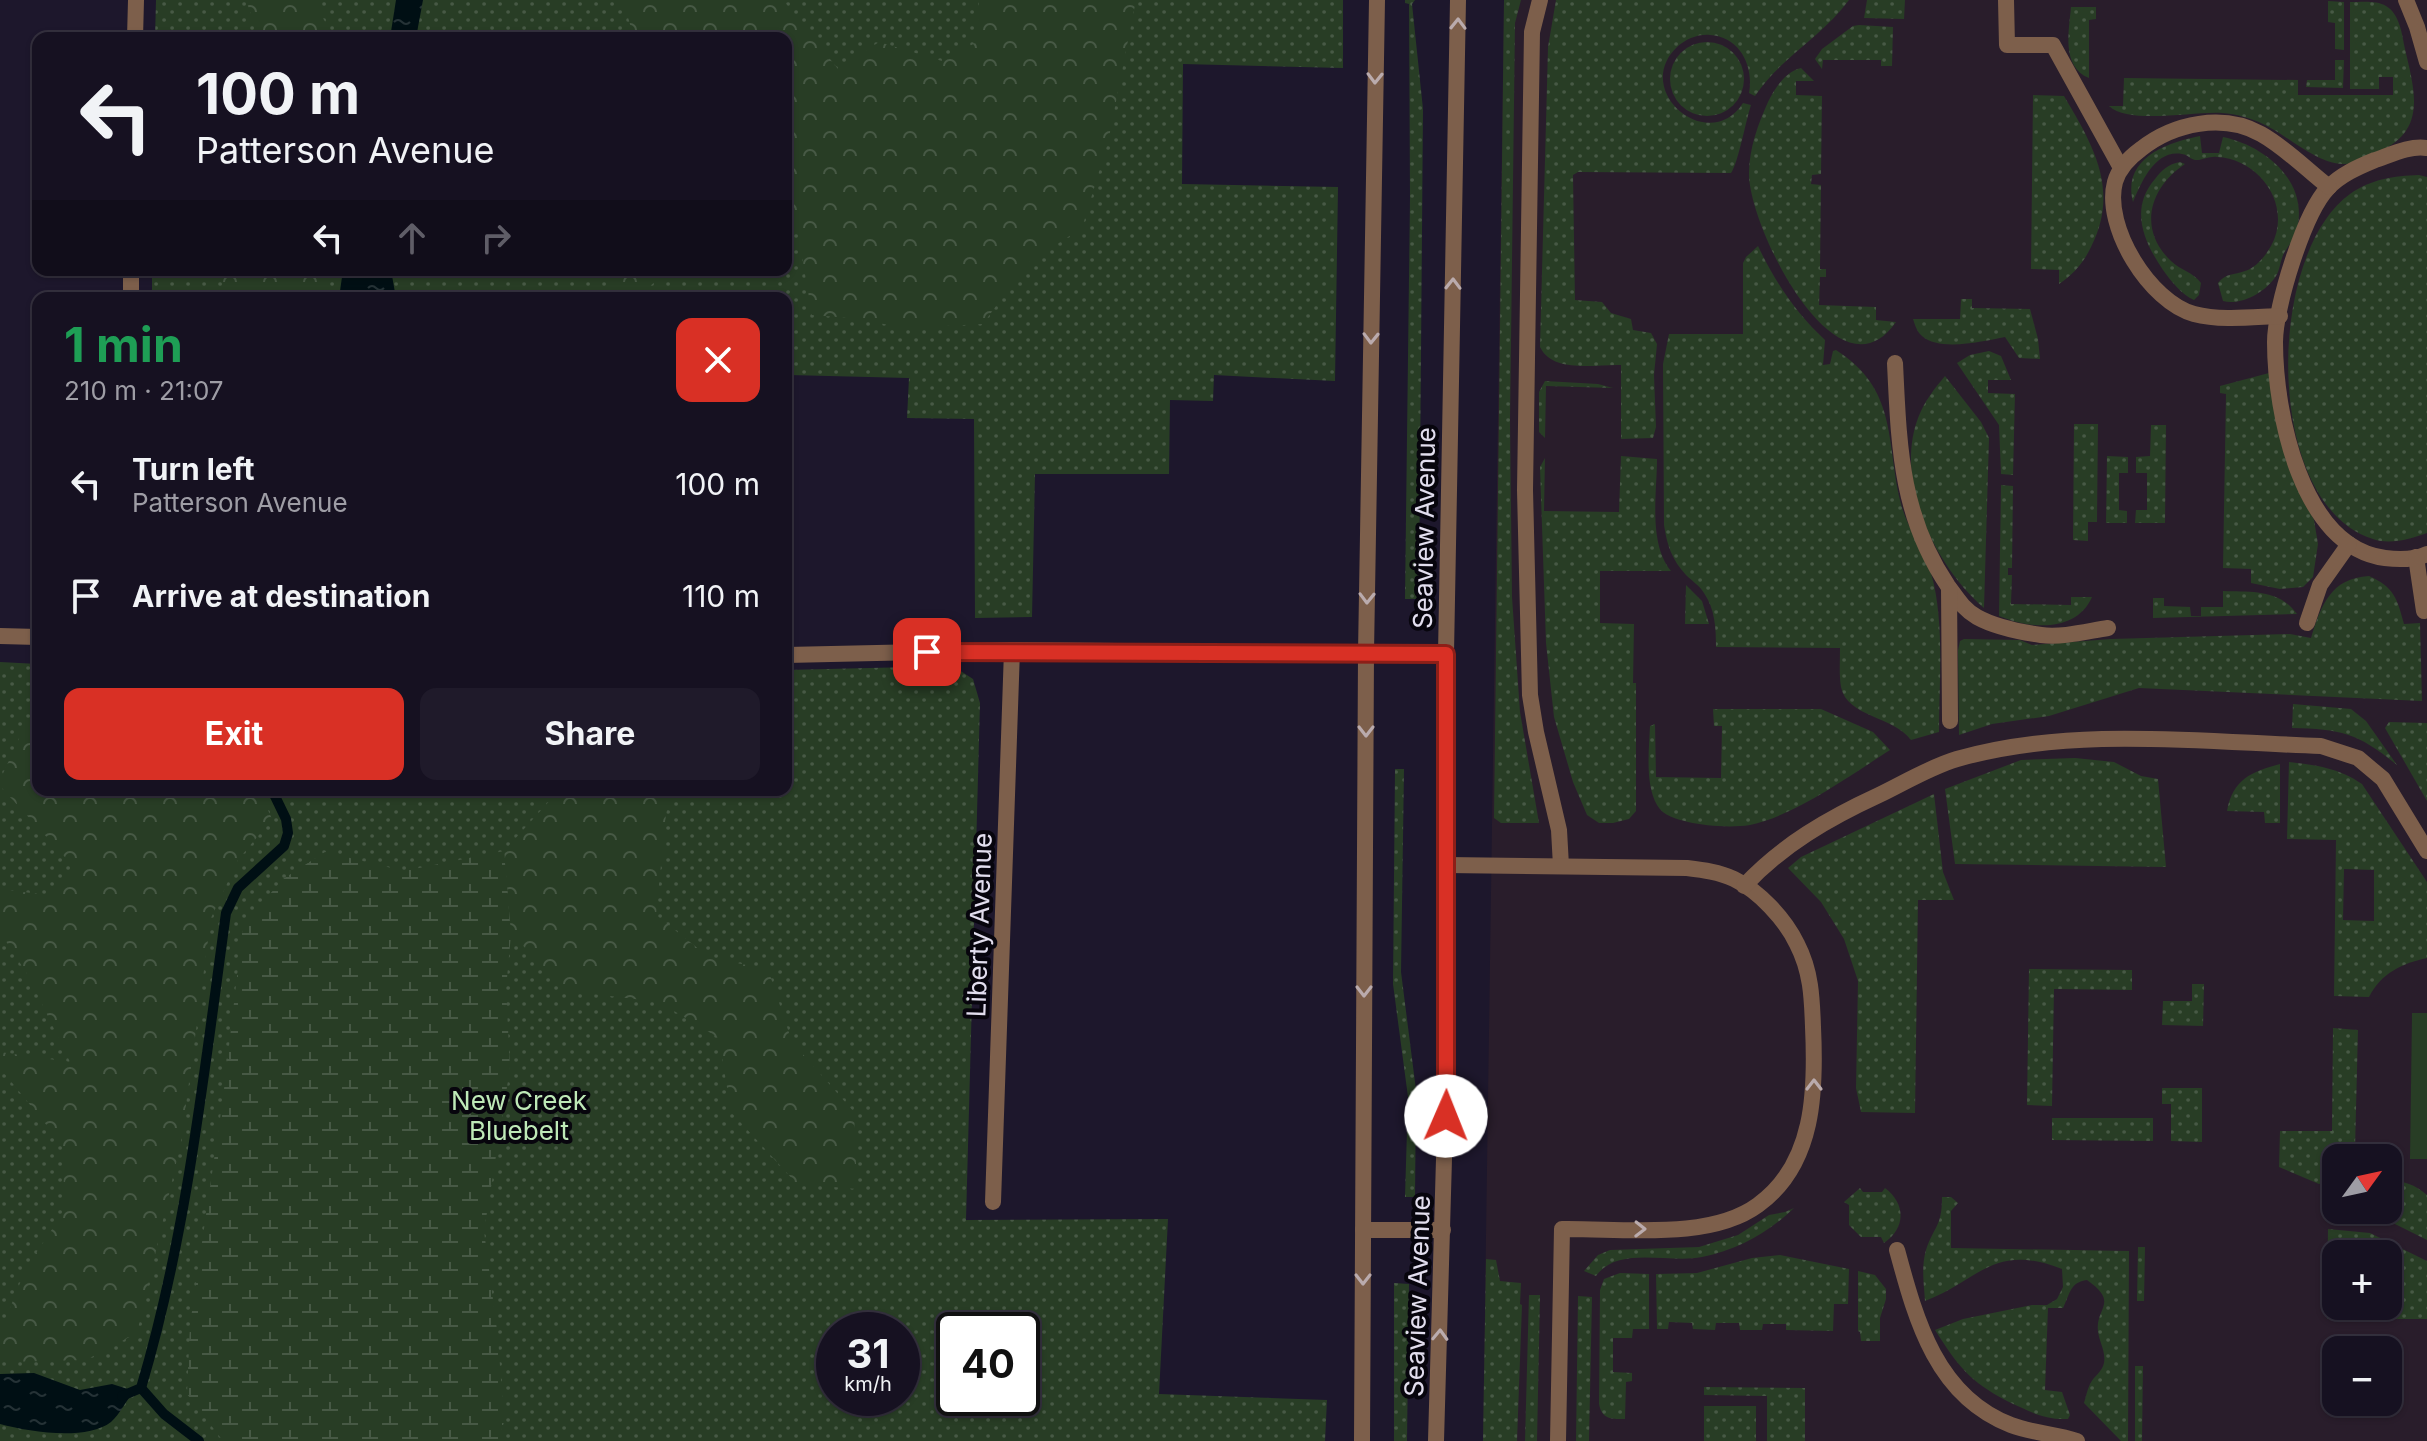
<!DOCTYPE html>
<html lang="en">
<head>
<meta charset="utf-8">
<style>
	:root { --surface:#161121; --page:#1f1a2a; --text:#f1f3f6; --muted:#9e9da5; --line:#35313f; --accent:#d93025 }
	body { margin:0; font-family:Inter,sans-serif; background:var(--page); color:var(--text); height:100vh; display:flex; flex-direction:column; font-size:30px; white-space:nowrap }
	* { box-sizing:border-box; margin:0 }
	p { font-size:26px; color:var(--muted) }
	.icon { flex:none; width:44px; height:44px; fill:none; stroke:currentColor; stroke-width:2; stroke-linecap:round; stroke-linejoin:round }
	.map { position:relative; flex:1; overflow:hidden }
	.drawer { position:absolute; left:32px; top:292px; width:760px; height:504px; display:flex; flex-direction:column; background:var(--surface); border-radius:16px; box-shadow:0 2px 6px #0004,0 0 0 2px var(--line) }
	.drawer>* { flex:none }
	.hud { position:absolute; left:32px; top:32px; width:760px; height:244px; border-radius:16px; box-shadow:0 2px 6px #0004,0 0 0 2px var(--line); background:#161121; color:var(--text); overflow:hidden }
	.needle { width:52px; rotate:57deg }
	.controls { position:absolute; left:2322px; top:1144px; display:grid; gap:16px }
	.controls a { display:grid; place-items:center; width:80px; height:80px; border-radius:16px; background:var(--surface); box-shadow:0 2px 6px #0004,0 0 0 2px var(--line); font-size:40px }
	.speed { position:absolute; left:816px; top:1312px; display:flex; gap:16px; font-size:40px; font-weight:700; text-align:center }
	.speed>* { display:grid; place-content:center; width:104px; height:104px; border-radius:50%; background:var(--surface); box-shadow:0 2px 6px #0004,0 0 0 2px var(--line); line-height:1 }
	.speed small { font-size:20px; font-weight:400 }
	.speed .limit { border:4px solid #111; border-radius:12px; background:#fff; color:#111 }
	.pin { position:absolute; display:grid; place-items:center; width:68px; height:68px; color:#fff; margin:-34px; border-radius:16px; box-shadow:0 4px 12px #0006 }
	.me { position:absolute; width:88px; margin:-44px; rotate:1deg; stroke-linejoin:round; filter:drop-shadow(0 0 6px #0008) }
	.turn { display:flex; align-items:center; gap:28px; height:168px; padding:0 32px; font-size:36px }
	.turn .icon { width:104px; height:104px; stroke-width:2.5 }
	.turn b { display:block; font-size:56px; line-height:68px }
	.lanes { display:flex; align-items:center; height:76px; padding:0 32px; background:#0003; justify-content:center; gap:40px; direction:ltr }
	.lanes .off { opacity:.35 }
	.round { display:grid; place-items:center; flex:none; width:84px; height:84px; border-radius:16px; background:var(--page) }
	.summary { display:flex; align-items:center; justify-content:space-between; height:136px; padding:0 32px }
	h1 { font-size:48px; font-weight:700; line-height:60px; color:#1e9e55 }
	.primary-button { display:flex; gap:16px; margin-top:auto; padding:16px 32px }
	.primary-button a { flex:1; height:92px; border-radius:16px; background:var(--accent); color:#fff; font-size:32px; font-weight:700; line-height:92px; text-align:center }
	.primary-button a+a { background:var(--page); color:var(--text) }
	ul { padding:0; list-style:none }
	li { display:flex; align-items:center; gap:24px; height:112px; padding:0 32px }
	li div { flex:1 }
	li b { display:block; font-size:30px }
	li em { font-style:normal }
	.map>svg:first-child { display:block }
	.medical { fill:#291d2b; fill-rule:evenodd }
	.green { fill:url(#green-dots); fill-rule:evenodd }
	.forest { fill:url(#forest-crowns) }
	.wetland { fill:url(#wetland-marsh) }
	.pitch { fill:#283d25 }
	.water { fill:url(#water-ripples) }
	.lines { fill:none; stroke-linecap:round; stroke-linejoin:round }
	.stream { stroke:#000f14; stroke-width:10 }
	.service { stroke:#7d5f4b; stroke-width:16 }
	.minor { stroke:#7d5f4b; stroke-width:16 }
	.tertiary { stroke:#7d5f4b; stroke-width:16 }
	.oneway { stroke:#baabad }
	.route-casing { stroke:#8d1f18; stroke-width:20 }
	.route { stroke:#d93025; stroke-width:14 }
	.labels { text-anchor:middle; dominant-baseline:central; stroke-width:8; stroke-linejoin:round; paint-order:stroke }
	.street-label { font-size:26px; fill:#e2deee; stroke:#07050d }
	.park-label { font-size:26px; fill:#bee9b7; stroke:#07050d }
</style>
</head>
<body>
<div class="map">
<svg width="2427" height="1441" viewBox="0 0 2427 1441">
	<defs>
		<pattern id="green-dots" width="8" height="8" patternUnits="userSpaceOnUse" patternTransform="scale(2)"><rect width="8" height="8" fill="#283d25"/><path d="M2 2h.1M6 6h.1" fill="none" stroke="#475945" stroke-width="1.8" stroke-linecap="round"/></pattern>
		<pattern id="forest-crowns" width="20" height="18" patternUnits="userSpaceOnUse" patternTransform="scale(2)"><rect width="20" height="18" fill="#283d25"/><path d="M2 6a3 3 0 1 1 6 0M12 15a3 3 0 1 1 6 0" fill="none" stroke="#475945"/></pattern>
		<pattern id="wetland-marsh" width="20" height="14" patternUnits="userSpaceOnUse" patternTransform="scale(2)"><rect width="20" height="14" fill="#283d25"/><path d="M1 5h8M5 5V1M11 12h8M15 12V8" fill="none" stroke="#475945"/></pattern>
		<pattern id="water-ripples" width="26" height="14" patternUnits="userSpaceOnUse" patternTransform="scale(2)"><rect width="26" height="14" fill="#000f14"/><path d="M2 4q2-2 4 0t4 0M15 11q2-2 4 0t4 0" fill="none" stroke="#253236"/></pattern>
	</defs>
	<rect width="100%" height="100%" fill="#1d172c"/>
	<path class="medical" d="M1504,0h923v1441h-944zM2336,1158h52v52h-52zM2336,1254h52v52h-52zM2336,1350h52v52h-52z"/>
	<g class="green">
		<path d="M156,0h1187v68l-160,-4 -1,120 156,3 -3,194 -121,-6 -1,26 -43,-1 -1,74h-134l-3,143 -57,1 -1,-199 -67,-1 2,-40 -120,-3 -3,25v-102h-634v-28h634v-232h-631z"/>
		<path d="M1405,0h10l-3,4 11,105 -4,490h-14l5,-401 -1,-194 -4,-1z"/>
		<path d="M1504,0h17l-6,23 -5,397 2,177 8,115 19,111h-38l-7,-5z"/>
		<path d="M1556,0h293c-27,37 -69,58 -94,96l-6,-3c5,-27 -9,-56 -39,-58 -12,-1 -24,4 -33,12 -46,44 32,109 66,56l8,2c-5,15 -13,59 -20,68l-153,-1 -5,3 2,125 27,2 9,11 20,6 2,11 18,3 6,11 -3,31 2,52 -3,11 -32,1v-74c-24,-1 -68,9 -81,-18l8,-300z"/>
		<path d="M1867,0h38l-1,19 -40,-1z"/>
		<path d="M2328,1l16,1v48l-9,-1v-26l-7,-1z"/>
		<path d="M2350,2c11,0 27,-2 36,4 14,8 16,29 19,43 10,43 22,82 -27,103 -10,4 -22,12 -34,12 -26,1 -57,-29 -81,-40 -12,-6 -27,-10 -41,-11 -27,-2 -93,12 -113,-7h14l1,-28 174,2v15h95v-18h-14v12h-29z"/>
		<path d="M2071,7h25v12l-7,1v58c-28,-11 -20,-48 -18,-71z"/>
		<path d="M1859,25l34,2 -1,39h-11v-6h-58l-1,9 -7,-10 7,-10 31,-23z"/>
		<circle cx="1707" cy="79" r="37"/>
		<path d="M2335,60h9l-1,28 -37,-1 1,-7h28z"/>
		<path d="M1801,68l13,13h-18v14l26,1 -1,78 -9,1 -1,9 10,1 -1,84h6v8h-6l-1,28 57,2v13l20,2c-59,85 -148,-97 -147,-149 0,-24 9,-49 19,-71 7,-14 17,-30 33,-34z"/>
		<path d="M2033,95l31,1c29,49 56,94 27,151 -7,15 -18,28 -32,37v-14l-28,-1z"/>
		<path d="M2200,136l2,17h17l4,-16c43,9 88,46 73,96 -2,7 -8,13 -12,20 -4,8 -4,17 -8,23 -10,16 -35,30 -53,25l-5,-18c8,-10 16,-8 27,-12 11,-3 21,-16 26,-25 22,-40 -11,-87 -54,-89 -7,-1 -12,2 -18,3 -8,1 -10,-5 -17,-6 -27,-5 -41,29 -49,48 -11,-43 32,-59 67,-66z"/>
		<path d="M2180,162l5,2c-35,23 -48,65 -14,97 9,9 22,11 30,22l-2,12 -5,5c-12,-5 -23,-19 -31,-30 -19,-28 -34,-61 -8,-91 7,-9 13,-15 25,-17z"/>
		<path d="M2419,175l8,2v356c-16,6 -37,12 -54,6 -110,-34 -108,-284 -23,-345 21,-15 44,-18 69,-19z"/>
		<path d="M1758,246c17,36 38,67 67,94l-2,25 7,-1 3,-13 3,-1c61,39 50,89 64,150 6,27 23,48 31,73 14,48 8,109 8,159l-28,8c-18,-24 -64,-23 -70,-53 -2,-12 -1,-26 -1,-39l-124,-1c0,-19 -1,-38 -12,-54 -4,-7 -12,-12 -18,-18 -14,-15 -19,-30 -22,-50l-1,-161 6,-30h74v-71l3,-6z"/>
		<path d="M1961,299h11v9l58,1 8,30 2,20 -21,-1 -14,-21c-21,4 -65,15 -83,-1 -5,-4 -7,-11 -9,-17h47z"/>
		<path d="M1989,351l12,5 10,24h-23v13l27,1 -2,81 -12,-1 -2,-49 -42,-62 13,-8z"/>
		<path d="M2269,373l20,91 25,56 4,24 -5,33 -10,10 -23,2 -29,-6v-14l-28,-1 3,-174 -6,-1v-7z"/>
		<path d="M1945,376l36,46 8,16 -5,170c-49,-42 -90,-126 -66,-190 6,-16 16,-29 27,-42z"/>
		<path d="M1545,381l53,3 15,4 -67,-2 -1,52 -6,-6v-40z"/>
		<path d="M2074,424h24l-1,98h-9v19l-15,-1z"/>
		<path d="M2151,425h15l-1,98h-30l1,-13h11v-37h-11v-16l14,-1z"/>
		<path d="M1621,456l36,3c0,34 -9,84 14,112h-71v52l34,1 -1,59h3v128l-7,8 -16,4h-14l-12,-8 -14,-33 -19,-65 -8,-74 -6,-176 5,-9 -1,53 75,1z"/>
		<path d="M2107,456l21,1v16h-9v37l8,1v12h-21z"/>
		<path d="M2001,485l12,1 -1,82h-4v7h4l-1,29 60,1v-8h21c-16,36 -62,32 -93,19z"/>
		<path d="M2369,576c25,11 28,22 35,48l16,-1 2,78 -283,-13 -90,28 -57,8 -33,11 -1,-85 2,-9 4,-2 56,1 12,5 79,-6 179,-5 21,4c10,-33 20,-60 58,-62z"/>
		<path d="M1686,585l16,16 7,23h-24z"/>
		<path d="M2223,591c28,1 56,-2 74,23l-144,4v-20h11v8l26,1 1,9h10v-9h22z"/>
		<path d="M0,662l38,2v126h748v-120l167,-4 20,13 7,24 -14,517 202,-1 -9,175 168,6 -2,41h-1325zM834,1330h68v68h-68zM954,1330h68v68h-68z"/>
		<path d="M2293,704l58,5 15,12 31,44c-39,-32 -56,-36 -105,-37z"/>
		<path d="M1713,709h108l52,23 17,18c-39,25 -96,66 -140,75 -19,3 -44,1 -62,-3 -11,-3 -25,-6 -31,-17 -12,-21 -8,-55 -7,-79l5,-2 1,53 65,1 1,-52h-8z"/>
		<path d="M2389,722l38,1v78l-42,-73z"/>
		<path d="M2075,758l39,4 27,14 17,3 8,88 -211,-3 -10,-75 76,-29z"/>
		<path d="M2289,762c27,3 50,6 73,22l65,98v76c-24,5 -46,15 -58,39l-35,-1 2,-156 -49,-1zM2344,869l30,1v51l-31,-1z"/>
		<path d="M2280,764v59h-15l-1,-11 -37,-1c6,-32 24,-39 53,-47z"/>
		<path d="M1395,769h9l-3,203 15,118 -1,107h-10l3,-100 -15,-113z"/>
		<path d="M1934,794l9,78 11,28h-36l-3,213 -54,-1 -5,-24 2,-107 -14,-42 -23,-37 -33,-34 13,-11z"/>
		<path d="M2029,969l103,1v20l-78,-1 -2,117 -25,-1z"/>
		<path d="M2192,984h12l-1,42 -41,-1 1,-24h29z"/>
		<path d="M2333,1028l25,2 -3,119 -2,9h-17v20l-17,6 -40,-17 1,-36h52z"/>
		<path d="M2162,1088h40v54l-31,-1v-37h-9z"/>
		<path d="M2052,1118h101v23l-101,-1z"/>
		<path d="M2388,1181c17,0 26,3 39,14v45l-60,-30h21z"/>
		<path d="M1860,1188l3,4h19l3,-4c21,16 21,40 -1,55l-3,-6h-20l-12,-12v-20l-5,-3z"/>
		<path d="M1942,1197h9l7,6 -7,8v37l178,3 -1,190h-7l-37,-38c2,-6 3,-13 6,-19 4,-8 12,-12 14,-21 2,-12 -5,-21 -6,-32 -3,-23 22,-28 -11,-51 -17,2 -17,14 -24,28h-15l-3,82 17,2 8,23 -2,4c-25,1 -39,-8 -61,-18 -38,-20 -49,-35 -72,-71l28,-11 69,-14h15l10,-6 6,-12 -1,-18c-69,-27 -82,11 -137,32 -1,-17 -4,-34 1,-51 8,-24 16,-23 16,-53z"/>
		<path d="M1794,1208c-26,25 -56,42 -92,49 -33,7 -84,-12 -106,19l-12,-5 14,-16 12,-5 89,-3 39,-12 31,-20 16,-3z"/>
		<path d="M2328,1229l42,4 57,28v58h-100zM2388,1254v52h-52v-52z"/>
		<path d="M2138,1247h7l-1,54h-7z"/>
		<path d="M1780,1255l69,14 -1,35h-14l-1,27 -47,-1v-6h-23l-1,6h-22l-1,-7h-23l-1,7 -22,-1 -1,-6 -23,-1 -1,7h-11l-1,-55 41,-1 55,-15z"/>
		<path d="M1486,1259l10,1 4,21 21,2 -1,21 2,1 -5,136h-34z"/>
		<path d="M1858,1271l17,4 11,14v10l-6,19v23h-19l-1,-9 -2,-1z"/>
		<path d="M1620,1273l29,1v55h-16l-1,9h-19v34l19,1v8l-6,1 -1,37c-13,0 -23,1 -26,-15l1,-114 4,-11z"/>
		<path d="M1394,1283l15,1 -2,157h-13z"/>
		<path d="M1529,1295h11l-3,146h-12z"/>
		<path d="M1578,1296l14,1 -3,144h-13z"/>
		<path d="M2135,1366h8l-1,75h-7z"/>
		<path d="M1704,1387l101,1v53h-38v-45l-63,-1z"/>
		<rect x="1704" y="1406" width="52" height="35"/>
	</g>
	<g class="forest">
		<path d="M246,0h66l23,38h-76z"/>
		<path d="M623,0h160l55,69 41,-27 63,19 35,-19 2,-42h157l-28,142 -26,86 -56,36 -43,60 -76,4 -58,-10 -37,-3 -14,-82 -12,-13v-182h-152z"/>
		<path d="M220,270h102l-5,28h-92z"/>
		<path d="M613,270h56l-33,28h-31z"/>
		<path d="M28,719l10,3v68h221l13,29 -34,41 -27,58 -30,224 -44,191 -51,27 -86,2v-41l6,-3 20,-50 39,-58 -3,-66 -62,-76v-16l70,10 -41,-85 -29,-45v-43l47,6 27,-28 -74,-81v-6z"/>
		<path d="M554,790h118l-6,24 -10,101 54,43 58,11 24,73 62,70 3,77 -60,-5 -66,-72 -12,-74 -60,-36 -90,-11 -58,-57 -7,-83 49,-54z"/>
	</g>
	<path class="wetland" d="M504,851l7,83 -5,55 4,79 -26,163 14,107 6,84 -6,19h-275l-36,-47 3,-69 33,-227 20,-173 40,-46 42,-27 79,19z"/>
	<path class="pitch" d="M2412,1013h15v146h-17z"/>
	<g class="water">
		<path d="M396,0h27l-7,38h-26z"/>
		<path d="M343,270h48l5,28h-57z"/>
		<path d="M34,1373l46,17 32,-6 22,7c-8,10 -14,23 -23,31 -25,19 -81,10 -111,2v-50z"/>
	</g>
	<g class="lines">
		<g class="stream">
			<path d="M141,1388l23,26 35,27"/>
			<path d="M122,1396l19,-8c46,-154 63,-316 85,-475l12,-25 46,-42 4,-13 -2,-14 -14,-29"/>
		</g>
		<g class="service">
			<path d="M1540,0l-8,32 -7,458 5,205 6,37 23,98 2,36"/>
			<path d="M2006,0l1,45h46l68,123"/>
			<path d="M2406,0l11,27 10,35"/>
			<path d="M2427,148c-17,-3 -37,7 -52,12 -17,7 -35,15 -47,28 -24,25 -53,119 -53,154 0,70 26,205 110,216 15,2 29,2 42,-4"/>
			<path d="M2280,316c-27,1 -59,5 -86,-2 -44,-12 -91,-87 -79,-132 4,-14 15,-25 26,-33 33,-26 82,-36 120,-15 25,14 46,36 68,53"/>
			<path d="M1895,363c4,82 5,152 53,223 9,12 15,23 29,31 18,10 43,15 64,18 21,3 47,-4 67,-7"/>
			<path d="M2416,557l8,54"/>
			<path d="M1949,588l1,133"/>
			<path d="M2307,623l13,-38 29,-41"/>
			<path d="M1446,865l241,3c16,2 32,4 47,11 25,12 51,40 63,65 14,27 15,53 16,83 3,63 2,137 -55,178 -49,36 -137,23 -196,24l-4,212"/>
			<path d="M1744,886c38,-41 85,-68 135,-91 25,-12 51,-28 78,-36 115,-33 245,-17 364,-13l37,12 25,21 44,72"/>
			<path d="M1897,1250c19,70 39,146 114,175 21,8 45,9 66,16"/>
		</g>
		<g class="minor">
			<path d="M135,38l1,-38"/>
			<path d="M131,298v-28"/>
			<path d="M0,636l38,1"/>
			<path d="M786,655l226,-5 434,4"/>
			<path d="M993,1202l19,-552"/>
		</g>
		<g class="tertiary">
			<path d="M1363,1230h80"/>
			<path d="M1362,1441l4,-788 11,-653"/>
			<path d="M1436,1441l10,-353v-434l12,-654"/>
		</g>
	</g>
	<defs><path id="oneway-chevron" d="M-2-3.5L2.5 0L-2 3.5" fill="none" stroke-width="1.6" stroke-linecap="round" stroke-linejoin="round" transform="scale(2)"/></defs>
	<g class="oneway">
		<use href="#oneway-chevron" transform="translate(1458 24) rotate(-89)"/>
		<use href="#oneway-chevron" transform="translate(1375 78) rotate(91)"/>
		<use href="#oneway-chevron" transform="translate(1453 284) rotate(-89)"/>
		<use href="#oneway-chevron" transform="translate(1371 338) rotate(91)"/>
		<use href="#oneway-chevron" transform="translate(1367 598) rotate(91)"/>
		<use href="#oneway-chevron" transform="translate(1366 731) rotate(90)"/>
		<use href="#oneway-chevron" transform="translate(1364 991) rotate(90)"/>
		<use href="#oneway-chevron" transform="translate(1814 1085) rotate(-90)"/>
		<use href="#oneway-chevron" transform="translate(1640 1229) rotate(1)"/>
		<use href="#oneway-chevron" transform="translate(1363 1279) rotate(90)"/>
		<use href="#oneway-chevron" transform="translate(1440 1335) rotate(-88)"/>
	</g>
	<g class="lines">
		<defs>
			<path id="route" d="M927,652l519,2v462"/>
		</defs>
		<use href="#route" class="route-casing"/>
		<use href="#route" class="route"/>
	</g>
	<g class="labels">
		<g class="street-label">
			<text transform="translate(1424 528) rotate(-89)">Seaview Avenue</text>
			<text transform="translate(979 925) rotate(-88)">Liberty Avenue</text>
			<text transform="translate(1417 1296) rotate(-88)">Seaview Avenue</text>
		</g>
		<g class="park-label">
			<text x="519" y="1100">New Creek<tspan x="519" dy="30">Bluebelt</tspan></text>
		</g>
	</g>
</svg>
<div class="controls">
<a><svg class="needle" viewBox="-14 -14 28 28"><path d="M0-13l5 13h-10z" fill="#e53935"/><path d="M0 13l5-13h-10z" fill="#9e9da5"/></svg></a>
<a>+</a>
<a>−</a>
</div>
<div class="speed"><div>31<small>km/h</small></div><div class="limit">40</div></div>
<div class="pin" style="left:927px;top:652px;background:#d93025"><svg class="icon" aria-label="arrive" viewBox="0 0 24 24"><path d="M6 21V4h12l-3 4 3 4H6"/></svg></div>
<svg class="me" style="left:1446px;top:1116px" viewBox="-20 -20 40 40"><circle r="19" fill="#fff"/><path d="M0-13L10 11 0 6-10 11z" fill="#d93025"/></svg>
<div class="hud">
<div class="turn"><svg class="icon" aria-label="left" viewBox="0 0 24 24"><path d="M17 20v-9H6M10 6l-5 5 5 5"/></svg><div><b>100 m</b>Patterson Avenue</div></div>
<div class="lanes"><svg class="icon" aria-label="left" viewBox="0 0 24 24"><path d="M17 20v-9H6M10 6l-5 5 5 5"/></svg><svg class="icon off" aria-label="ahead" viewBox="0 0 24 24"><path d="M12 20V5M6 11l6-6 6 6"/></svg><svg class="icon off" aria-label="right" viewBox="0 0 24 24"><path d="M7 20v-9h11M14 6l5 5-5 5"/></svg></div>
</div>
<section class="drawer">
<div class="summary"><div><h1>1 min</h1><p>210 m · 21:07</p></div><a class="round" style="background:#d93025;color:#fff"><svg class="icon" aria-label="close" viewBox="0 0 24 24"><path d="M6 6l12 12M18 6L6 18"/></svg></a></div>
<ul>
<li><svg class="icon" aria-label="left" viewBox="0 0 24 24"><path d="M17 20v-9H6M10 6l-5 5 5 5"/></svg><div><b>Turn left</b><p>Patterson Avenue</p></div><em>100 m</em></li>
<li><svg class="icon" aria-label="arrive" viewBox="0 0 24 24"><path d="M6 21V4h12l-3 4 3 4H6"/></svg><div><b>Arrive at destination</b></div><em>110 m</em></li>
</ul>
<div class="primary-button"><a>Exit</a><a>Share</a></div>
</section>
</div>
</body>
</html>
